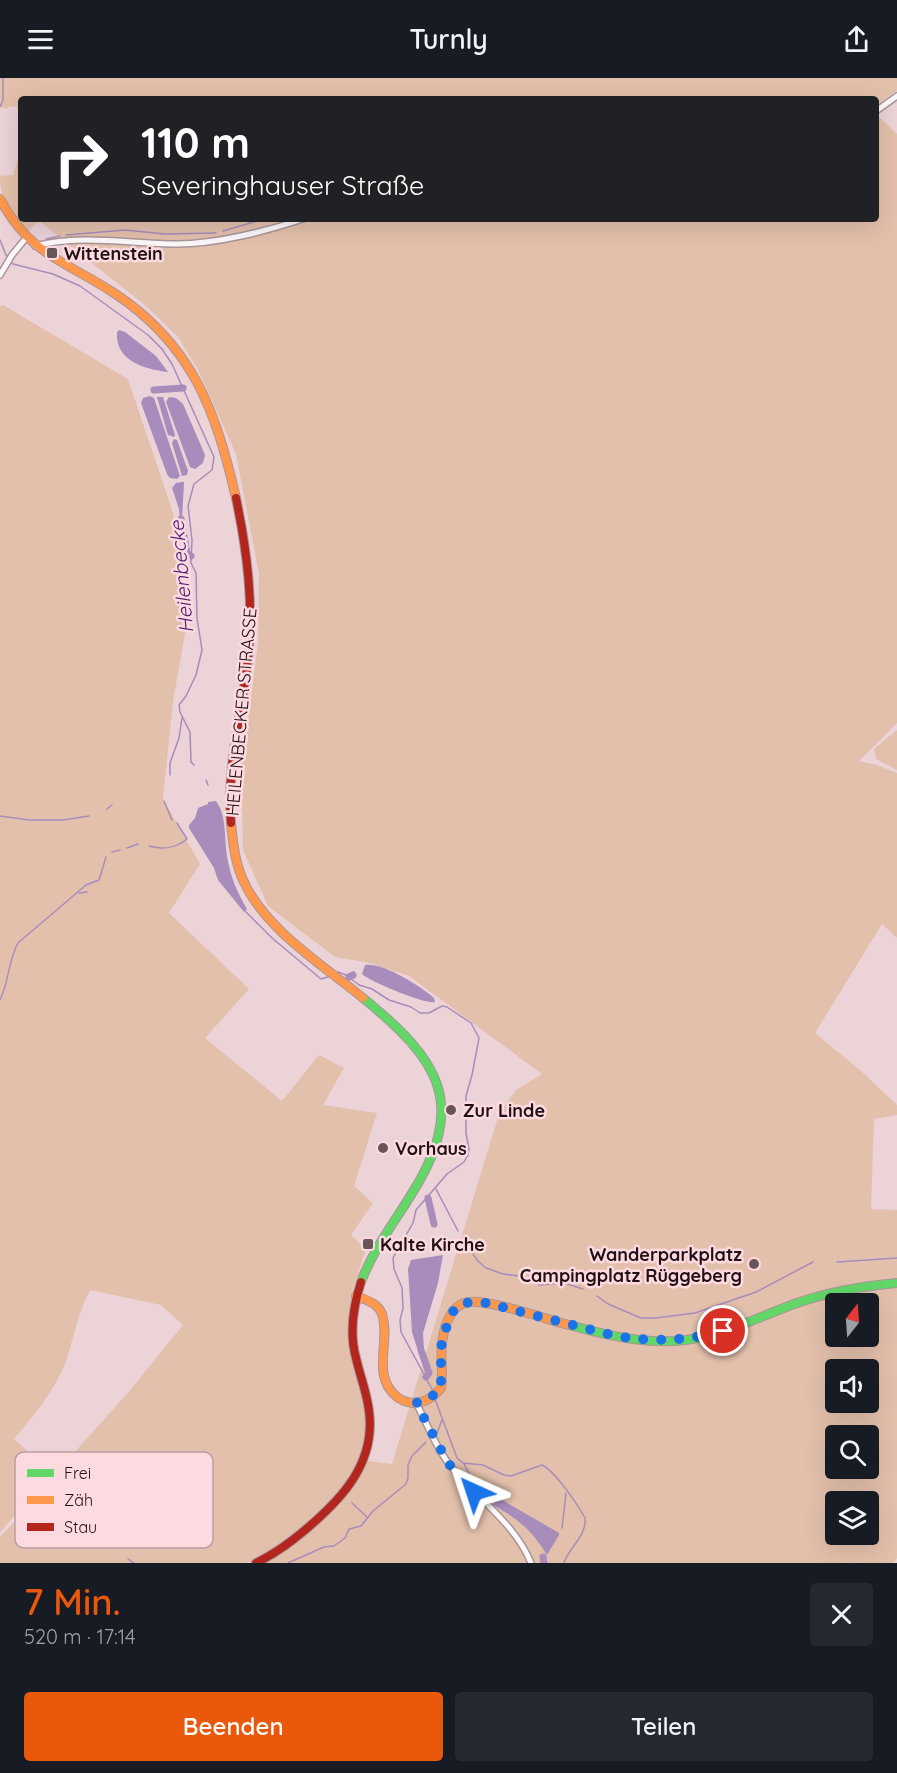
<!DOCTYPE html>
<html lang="de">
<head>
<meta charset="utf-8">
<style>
	:root { --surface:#171b24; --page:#242831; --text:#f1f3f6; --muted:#9ea1a6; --accent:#ea580c }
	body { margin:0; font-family:Quicksand,sans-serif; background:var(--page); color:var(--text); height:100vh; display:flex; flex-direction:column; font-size:22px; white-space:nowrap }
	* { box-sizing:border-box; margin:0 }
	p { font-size:20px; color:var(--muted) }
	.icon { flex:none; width:33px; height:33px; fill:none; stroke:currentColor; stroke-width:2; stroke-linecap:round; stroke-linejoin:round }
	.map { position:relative; height:1485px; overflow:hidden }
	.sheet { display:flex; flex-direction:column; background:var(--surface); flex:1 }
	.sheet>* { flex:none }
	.guide { position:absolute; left:18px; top:18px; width:861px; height:126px; border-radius:6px; box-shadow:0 6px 24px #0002; background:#202124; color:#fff; overflow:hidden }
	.needle { width:39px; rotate:17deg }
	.fabs { position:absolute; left:825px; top:1215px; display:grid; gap:12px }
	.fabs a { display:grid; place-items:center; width:54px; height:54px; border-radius:6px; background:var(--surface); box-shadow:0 6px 24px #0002; font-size:30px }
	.pin { position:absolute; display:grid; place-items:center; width:51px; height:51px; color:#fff; margin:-26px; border:3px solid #fff; border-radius:50%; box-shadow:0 2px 6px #0007 }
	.me { position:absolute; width:66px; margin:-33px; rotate:318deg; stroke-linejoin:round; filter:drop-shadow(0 0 4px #0008) }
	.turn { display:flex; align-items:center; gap:21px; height:126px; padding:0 24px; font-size:27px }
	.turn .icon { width:78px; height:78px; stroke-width:2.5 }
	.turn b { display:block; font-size:42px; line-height:51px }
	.round { display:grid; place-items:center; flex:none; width:63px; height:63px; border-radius:6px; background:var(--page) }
	.overview { display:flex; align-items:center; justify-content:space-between; height:102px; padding:0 24px }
	h1 { font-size:36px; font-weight:600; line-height:45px; color:var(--accent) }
	.button { display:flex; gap:12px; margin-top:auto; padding:12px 24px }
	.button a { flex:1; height:69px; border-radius:6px; background:var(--accent); color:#fff; font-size:24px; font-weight:600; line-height:69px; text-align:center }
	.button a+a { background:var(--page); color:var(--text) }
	header { display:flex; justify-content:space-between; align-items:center; height:78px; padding:0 24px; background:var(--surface); font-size:27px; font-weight:600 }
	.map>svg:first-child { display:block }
	.green { fill:#e3c0ac; fill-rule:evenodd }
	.water { fill:#a88cbc }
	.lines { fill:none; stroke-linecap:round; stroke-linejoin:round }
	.stream { stroke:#a88cbc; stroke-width:1.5 }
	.canal { stroke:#a88cbc; stroke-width:7 }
	.street-casing { stroke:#a9969a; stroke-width:8 }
	.fast-casing { stroke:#a9969a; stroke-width:10 }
	.slow-casing { stroke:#a9969a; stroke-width:10 }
	.jam-casing { stroke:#a9969a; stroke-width:10 }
	.street { stroke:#fcf8f9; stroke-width:5 }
	.fast { stroke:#63d668; stroke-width:8 }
	.slow { stroke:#ff974d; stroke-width:8 }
	.jam { stroke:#b3261e; stroke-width:8 }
	.route { stroke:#1a73e8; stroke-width:10; stroke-dasharray:0 18 }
	.poi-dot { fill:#675559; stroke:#fdd9e0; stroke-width:2 }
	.labels { text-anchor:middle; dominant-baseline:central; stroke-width:5; stroke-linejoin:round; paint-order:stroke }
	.poi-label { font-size:18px; font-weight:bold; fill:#201115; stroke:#fdd9e0; text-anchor:start }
	.street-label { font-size:18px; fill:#201115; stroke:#fdd9e0 }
	.water-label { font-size:20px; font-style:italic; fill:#502576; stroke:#fdd9e0 }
	.key { fill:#fdd9e0; stroke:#bb9da3; stroke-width:1.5 }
	.key-label { font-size:16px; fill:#201115 }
</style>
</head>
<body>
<header><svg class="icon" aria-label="menu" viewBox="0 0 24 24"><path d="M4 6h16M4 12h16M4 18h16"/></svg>Turnly<svg class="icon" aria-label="share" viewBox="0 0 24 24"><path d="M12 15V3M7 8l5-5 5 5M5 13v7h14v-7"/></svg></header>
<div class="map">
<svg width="897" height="1485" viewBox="0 0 897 1485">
	<rect width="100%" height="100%" fill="#ebd3d8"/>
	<g class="green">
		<path d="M0,0h897v12l-21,16v-7h-855v9l-12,-2 -2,3 -7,-2z"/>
		<path d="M876,36l21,20v589l-38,38 18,4 20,8v165l-15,-14 -67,109 46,38 36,34v10l-23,4 -3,90 26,1v69l-48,6 -35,9 83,-8v272l-4,5h-638v-2l-11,2h-244v-26l54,-58v-4l72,-80 57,-70 -22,-20 -71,-15c-12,23 -16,47 -24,71 -12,31 -32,54 -52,78l38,34 -52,59v-1225l3,-2 125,74 45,134 8,48 -4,8 11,48 -15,84 -10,98 37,65 -31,49 80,76 -44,49 77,63 37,-46 25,13 -21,37 54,8 -23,73 19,17 -22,32 15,14 -13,40 -4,40 18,80 -1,30 -5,21 31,4 107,-350 17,-24 26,-16 -133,-98 -39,-13 -35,-6 -67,-51 -25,-56 -2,-75 17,-133 1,-68 -23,-120 -38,-84 -20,-33 -32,-31 -107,-85 -11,10c-15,-18 -28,-29 -28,-55l13,-1 8,-25v69h855zM836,1226h32v32h-32zM836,1292h32v32h-32zM836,1358h32v32h-32zM836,1424h32v32h-32z"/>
		<path d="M897,652v40l-21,-11 -2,-10z"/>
	</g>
	<g class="water">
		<path d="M119,252l6,2 31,24 12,16c-24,-3 -53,-11 -51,-40z"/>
		<path d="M150,318l4,2 26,78 -3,3 -7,-1 -3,-4 -26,-71 2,-5z"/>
		<path d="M157,319h6l12,38 -1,2 -6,-2z"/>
		<path d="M169,319l7,1 7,6 22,51 -2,8 -8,6 -5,-2 -24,-65z"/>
		<path d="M174,361l3,1 11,31 -1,4 -5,1 -10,-33z"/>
		<path d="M182,404h2l-2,37h-2l-1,-10 -7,-21 4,-5z"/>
		<path d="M216,723c11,15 8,36 11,55 3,20 10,36 20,53l-3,3 -26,-32 -4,-12 -25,-40v-3l6,-7 3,-10 10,-4v-2z"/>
		<path d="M365,887c18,-3 55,21 69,33l1,4c-9,3 -66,-21 -73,-28z"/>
		<path d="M443,1177l-5,28 -15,50 1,16 -6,2 -6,-19 -4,-63 3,-9z"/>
		<path d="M497,1419l62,36v2l-12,20c-16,-26 -29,-36 -54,-50z"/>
	</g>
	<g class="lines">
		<g class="stream">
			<path d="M0,29l3,-7v-22"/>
			<path d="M223,153l41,-12"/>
			<path d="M66,157l59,-5 40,4 51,-1"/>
			<path d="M46,161l14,-3"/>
			<path d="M0,162l6,15 7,9 40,10 27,12 68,49 14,14 10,15 42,93 -2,13 -18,14 -6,22 4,34 -1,23 5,10 1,45 5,32 -6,25 -10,21 -7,9 1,7 10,20 1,30 3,3"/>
			<path d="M170,697v-12l9,-25 3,-20"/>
			<path d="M206,702l2,5"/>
			<path d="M164,723l8,19"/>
			<path d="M107,731l5,-4"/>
			<path d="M0,738l29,4h34l26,-4"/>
			<path d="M149,768c13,4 27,2 38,-7l-10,-16"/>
			<path d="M127,770l11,-4"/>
			<path d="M112,774l8,-2"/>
			<path d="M79,815l8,-1"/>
			<path d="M245,833l27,27 49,41 10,-3"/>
			<path d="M338,894l8,3 13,10 13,4 17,11 22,7 9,6h9l13,-7 5,1 24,16 8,15 -7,37 -6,21v37l3,16 -1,6 -4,7 -17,12 -31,36 -3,13 -20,35 1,11 8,19 1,20 -3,12 1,12 32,59"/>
			<path d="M0,922c9,-18 8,-39 18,-57l68,-58 13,-5 7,-23"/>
			<path d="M436,1111l22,42"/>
			<path d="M462,1162l17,22 7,6 17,6 16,2 20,9 25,-2 19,6"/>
			<path d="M837,1184l60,-4"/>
			<path d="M597,1218l11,8 33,14h15l39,-5 61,-21 57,-30"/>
			<path d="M435,1321l22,59 6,5 20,2 21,10 7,1 31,-11c13,6 36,40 43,53 2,18 -16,29 -21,45"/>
			<path d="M437,1355l5,-13"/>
			<path d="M464,1386l5,9v8l9,3 8,15"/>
			<path d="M352,1425l15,14"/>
			<path d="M562,1450l4,-35"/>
			<path d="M128,1481l6,4"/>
			<path d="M288,1485l36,-16 10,-1 11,-8 4,-9 12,-3 12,-15 33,-27 2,-6v-13l4,-9 14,-14"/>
		</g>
		<g class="canal">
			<path d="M154,312l29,-2"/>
			<path d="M181,441l6,34 4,3"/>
			<path d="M349,899l4,-2"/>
			<path d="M428,1120l6,26"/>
			<path d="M421,1272l8,23 -3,4"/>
			<path d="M543,1479l1,6"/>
		</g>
		<defs>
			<g id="street">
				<path d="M876,33l21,-15"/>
				<path d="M35,168c46,-12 95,-2 142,-2 39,0 90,-13 126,-25"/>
				<path d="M0,197l12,-20 14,-17"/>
				<path d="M416,1325c11,20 19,43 33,61 27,34 66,59 82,99"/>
			</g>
			<g id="fast">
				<path d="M361,1204c12,-32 32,-58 50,-87 58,-92 28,-135 -48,-197"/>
				<path d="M569,1247c37,10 78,20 117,15 38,-5 73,-23 108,-36 34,-12 68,-18 103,-21"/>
			</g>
			<g id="slow">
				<path d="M0,121c30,56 65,62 114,94 78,51 102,118 122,205"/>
				<path d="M231,745c2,20 4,41 13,59 22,48 79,83 119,116"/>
				<path d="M356,1218c10,4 22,7 26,18 9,27 -11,61 14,82 4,4 10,6 17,7 11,0 21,-6 28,-15 3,-17 -2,-34 2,-51 2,-13 8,-29 21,-34 17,-7 84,17 105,22"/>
			</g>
			<g id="jam">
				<path d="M231,745c-5,-55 11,-110 17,-164 6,-55 -1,-108 -12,-161"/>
				<path d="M256,1485c18,-9 34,-20 49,-33 37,-31 71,-67 64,-119 -2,-18 -9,-35 -13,-53 -7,-25 -3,-51 5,-76"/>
			</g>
		</defs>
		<use href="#street" class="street-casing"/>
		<use href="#fast" class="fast-casing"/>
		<use href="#slow" class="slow-casing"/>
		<use href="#jam" class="jam-casing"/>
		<use href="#street" class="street"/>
		<use href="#fast" class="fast"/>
		<use href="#slow" class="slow"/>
		<use href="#jam" class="jam"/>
	</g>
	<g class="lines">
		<path class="route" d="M474,1414l-26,-29 -32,-60 12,-3 13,-12v-41l8,-29 7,-11 6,-4 20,-1 134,34c37,6 70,5 107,-5"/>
	</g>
	<g class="poi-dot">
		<rect x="46" y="169" width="12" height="12" rx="3"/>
		<circle cx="451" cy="1032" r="6"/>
		<circle cx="383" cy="1070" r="6"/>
		<rect x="362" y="1160" width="12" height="12" rx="3"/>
		<circle cx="754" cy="1186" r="6"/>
	</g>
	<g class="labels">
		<g class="poi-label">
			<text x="64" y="175">Wittenstein</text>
			<text x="463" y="1032">Zur Linde</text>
			<text x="395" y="1070">Vorhaus</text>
			<text x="380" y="1166">Kalte Kirche</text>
			<text x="742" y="1176" text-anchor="end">Wanderparkplatz<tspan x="742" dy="21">Campingplatz Rüggeberg</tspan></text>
		</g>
		<g class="street-label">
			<text transform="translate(241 634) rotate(-85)">HEILENBECKER STRASSE</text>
		</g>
		<g class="water-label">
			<text transform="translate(181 499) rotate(-95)">Heilenbecke</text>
		</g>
	</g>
	<rect x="15" y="1374" width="198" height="96" rx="9" class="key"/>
	<rect x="27" y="1391" width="27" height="8" fill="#63d668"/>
	<rect x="27" y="1418" width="27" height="8" fill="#ff974d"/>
	<rect x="27" y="1445" width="27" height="8" fill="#b3261e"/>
	<g class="key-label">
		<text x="64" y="1401">Frei</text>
		<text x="64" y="1428">Zäh</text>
		<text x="64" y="1455">Stau</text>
	</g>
</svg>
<div class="fabs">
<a><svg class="needle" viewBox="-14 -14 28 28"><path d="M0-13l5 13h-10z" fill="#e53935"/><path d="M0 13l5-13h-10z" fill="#9ea1a6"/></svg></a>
<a><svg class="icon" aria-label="sound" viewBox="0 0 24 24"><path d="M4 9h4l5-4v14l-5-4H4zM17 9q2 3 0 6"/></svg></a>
<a><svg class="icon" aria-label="search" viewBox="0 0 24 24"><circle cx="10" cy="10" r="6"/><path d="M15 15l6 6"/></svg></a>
<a><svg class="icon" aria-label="layers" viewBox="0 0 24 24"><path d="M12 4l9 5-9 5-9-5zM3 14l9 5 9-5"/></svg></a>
</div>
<div class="pin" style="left:723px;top:1253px;background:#d93025"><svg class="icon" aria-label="arrive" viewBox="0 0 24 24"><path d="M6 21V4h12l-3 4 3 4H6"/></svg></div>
<svg class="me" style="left:474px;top:1414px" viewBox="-20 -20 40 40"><path d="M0-17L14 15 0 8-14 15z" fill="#1a73e8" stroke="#fff" stroke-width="4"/></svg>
<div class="guide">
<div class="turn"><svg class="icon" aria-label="right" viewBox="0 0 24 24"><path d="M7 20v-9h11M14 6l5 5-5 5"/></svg><div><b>110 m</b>Severinghauser Straße</div></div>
</div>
</div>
<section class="sheet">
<div class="overview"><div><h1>7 Min.</h1><p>520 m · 17:14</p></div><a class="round"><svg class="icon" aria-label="close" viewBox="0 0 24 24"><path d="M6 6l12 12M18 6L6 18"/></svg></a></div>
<div class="button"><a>Beenden</a><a>Teilen</a></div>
</section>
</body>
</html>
